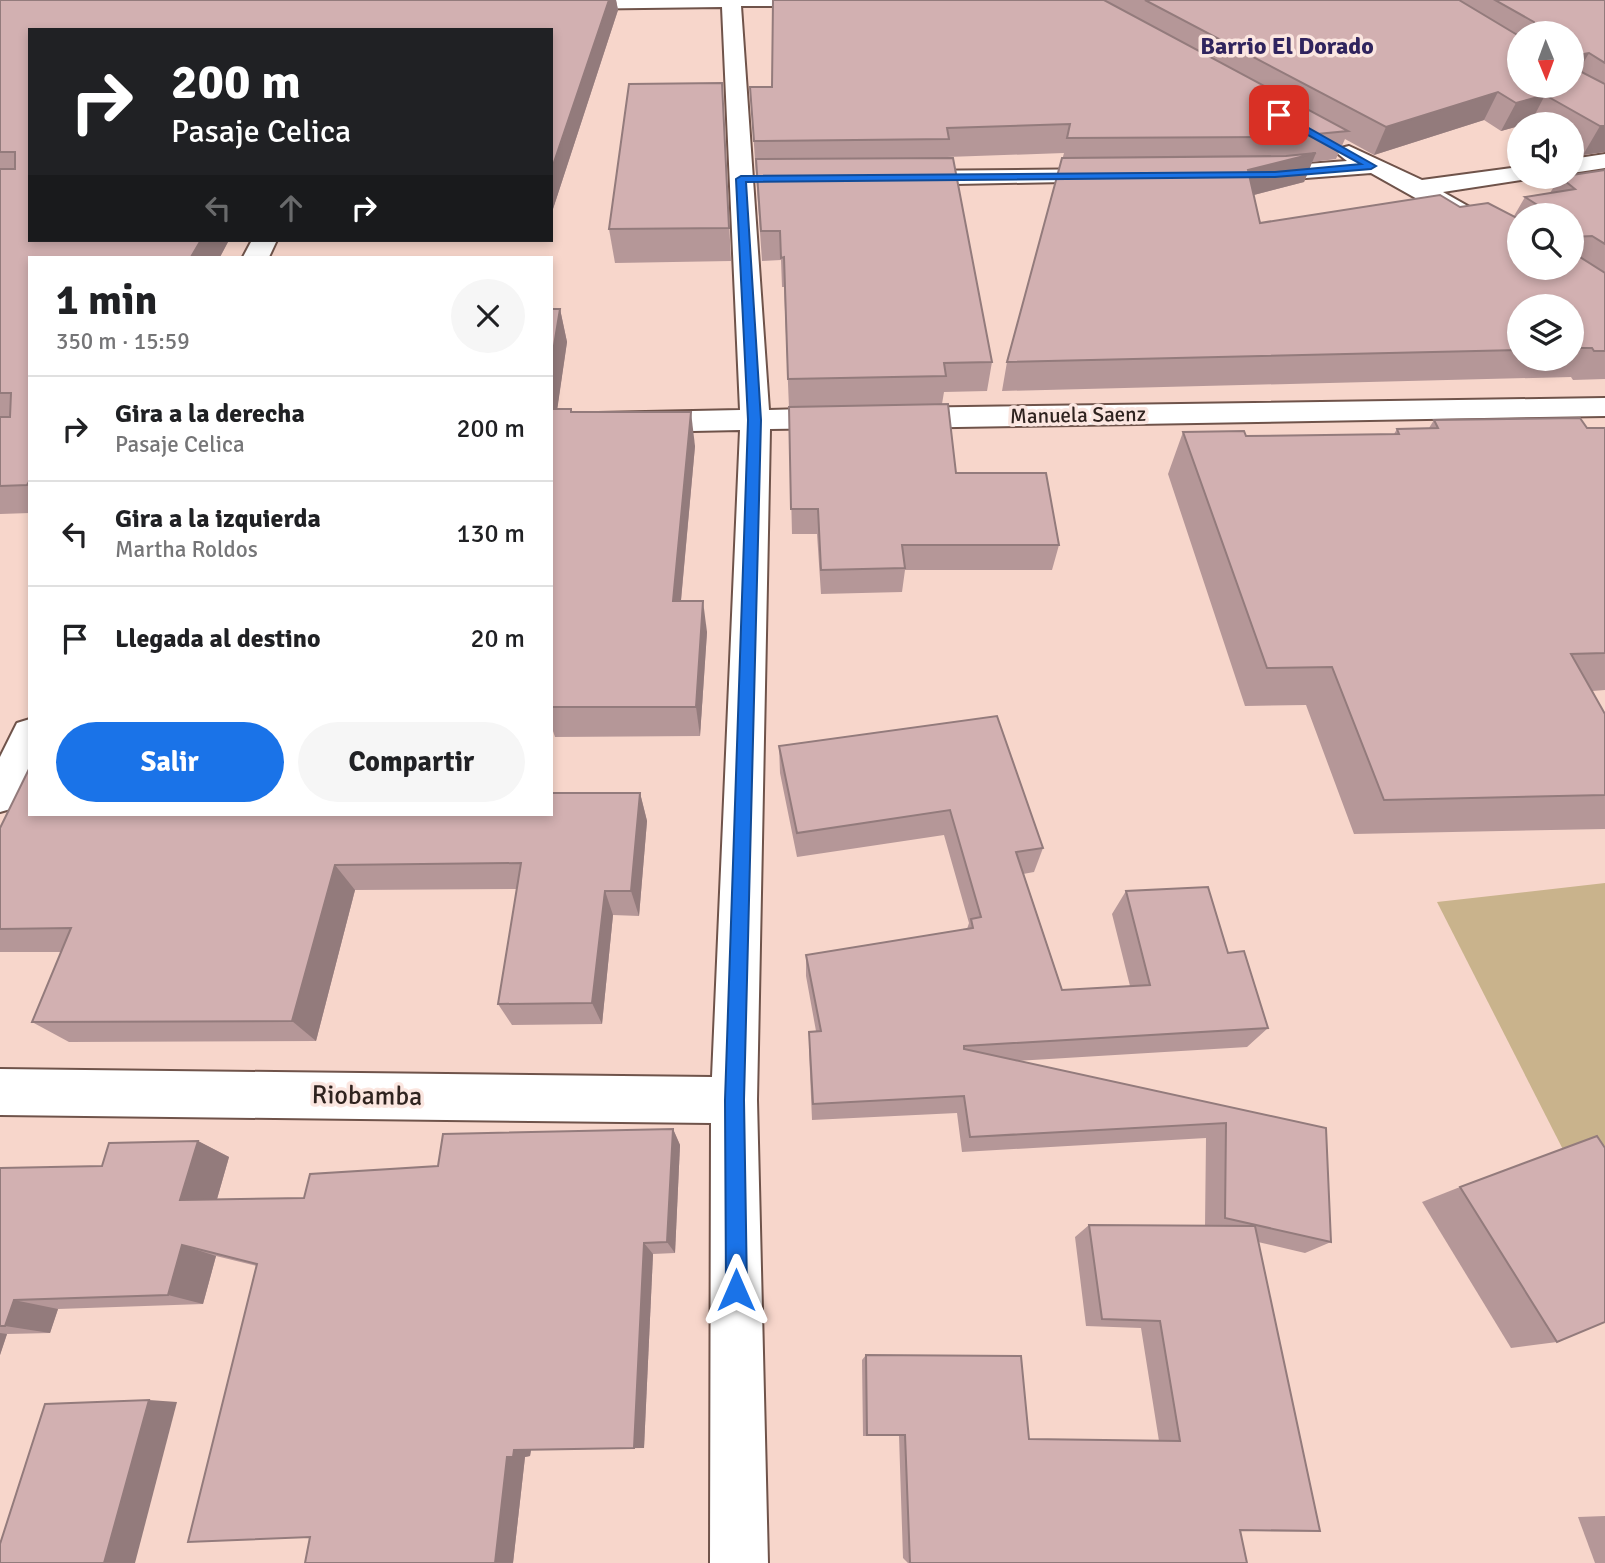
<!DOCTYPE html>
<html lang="es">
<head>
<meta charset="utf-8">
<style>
	:root { --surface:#fff; --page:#f6f6f6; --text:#202124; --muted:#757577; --line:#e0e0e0; --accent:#1a73e8 }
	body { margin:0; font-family:Signika,sans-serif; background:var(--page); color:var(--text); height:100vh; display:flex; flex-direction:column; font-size:26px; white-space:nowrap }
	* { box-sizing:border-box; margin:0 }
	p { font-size:23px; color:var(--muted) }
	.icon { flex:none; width:38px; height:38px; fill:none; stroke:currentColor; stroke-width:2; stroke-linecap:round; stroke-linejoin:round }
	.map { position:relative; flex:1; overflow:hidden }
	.sheet { position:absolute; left:28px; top:256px; width:525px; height:560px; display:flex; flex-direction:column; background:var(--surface); border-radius:0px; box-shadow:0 4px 10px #0003 }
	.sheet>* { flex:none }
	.hud { position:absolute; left:28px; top:28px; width:525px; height:214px; border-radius:0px; box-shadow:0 4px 10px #0003; background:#202124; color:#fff; overflow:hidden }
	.needle { width:46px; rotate:179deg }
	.controls { position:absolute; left:1507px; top:21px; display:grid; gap:14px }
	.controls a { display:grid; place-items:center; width:77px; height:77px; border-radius:50%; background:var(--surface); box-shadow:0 4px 10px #0003; font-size:35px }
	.pin { position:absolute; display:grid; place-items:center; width:60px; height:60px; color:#fff; margin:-30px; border-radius:14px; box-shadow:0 4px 10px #0006 }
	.me { position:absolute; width:77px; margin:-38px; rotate:0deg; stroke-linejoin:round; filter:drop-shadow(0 0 5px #0008) }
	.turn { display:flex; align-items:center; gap:24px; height:147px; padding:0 28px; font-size:32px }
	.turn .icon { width:91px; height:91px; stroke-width:2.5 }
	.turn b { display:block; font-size:49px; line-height:60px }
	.lanes { display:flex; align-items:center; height:66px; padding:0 28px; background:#0003; justify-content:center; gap:35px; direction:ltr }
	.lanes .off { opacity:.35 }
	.round { display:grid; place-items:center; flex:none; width:74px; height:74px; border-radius:37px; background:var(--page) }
	.overview { display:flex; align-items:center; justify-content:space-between; height:119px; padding:0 28px }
	h1 { font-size:42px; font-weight:700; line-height:52px }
	.button { display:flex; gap:14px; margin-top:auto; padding:14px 28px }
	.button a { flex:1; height:80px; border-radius:42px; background:var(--accent); color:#fff; font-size:28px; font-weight:700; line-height:80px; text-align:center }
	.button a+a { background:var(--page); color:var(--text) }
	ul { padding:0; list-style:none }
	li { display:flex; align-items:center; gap:21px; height:105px; padding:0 28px; border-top:2px solid var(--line) }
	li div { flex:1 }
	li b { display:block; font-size:26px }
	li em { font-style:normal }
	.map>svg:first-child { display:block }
	.green { fill:#c9b38c }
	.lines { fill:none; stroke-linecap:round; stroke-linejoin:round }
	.minor-casing { stroke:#6f534a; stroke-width:4 }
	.minor { fill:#fff; fill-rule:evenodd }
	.wall { fill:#b59798; fill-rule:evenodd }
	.shaded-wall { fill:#937b7c }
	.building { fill:#d2b0b1; stroke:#937b7c; stroke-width:2 }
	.route { fill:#1a73e8; stroke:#114b97; stroke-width:2 }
	.labels { text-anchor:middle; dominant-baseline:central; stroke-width:7; stroke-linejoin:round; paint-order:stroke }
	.far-street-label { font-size:21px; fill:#2f231f; stroke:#fbe6e0 }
	.far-quarter-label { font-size:24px; font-weight:bold; fill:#30245e; stroke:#fbe6e0 }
	.street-label { font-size:26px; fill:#2f231f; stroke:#fbe6e0 }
</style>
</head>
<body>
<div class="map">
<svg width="1605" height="1563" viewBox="0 0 1605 1563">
	<rect width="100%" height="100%" fill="#f7d6cb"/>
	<path class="green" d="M1605,883v349l-168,-330z"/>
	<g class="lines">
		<defs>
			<g id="minor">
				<path d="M557,0h237l-10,6h-43l28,404 71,-2 10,3 5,7 -5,7 -10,3 -70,1 -13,671 11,463h-58l1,-440 -711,-8v-46l712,8 28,-647 -189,4v-20l189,-4 -18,-403 -157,2 -7,-2 -3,-4z"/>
				<path d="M1349,146l73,34 97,-13v10h10l-2,2 -84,13 76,43v19l-9,-3 -139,-78 -116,9 -8,-2 -4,-5 4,-5 8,-2 92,-7 -10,-8 4,-5z"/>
				<path d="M1605,154v14l-33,5v-14z"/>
				<path d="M1107,169l8,2 4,5 -4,5 -210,4 -8,-2 -4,-5 4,-5 8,-2z"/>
				<path d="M252,240h25l-8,17h-26z"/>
				<path d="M1605,398v18l-708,12 -10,-3 -5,-7 5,-7 10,-3z"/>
				<path d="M30,719v55l-16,34 -14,4v-55l17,-34z"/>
			</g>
		</defs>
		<use href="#minor" class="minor-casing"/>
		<use href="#minor" class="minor"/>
	</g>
	<g class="wall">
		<path d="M0,0h616l2,10 -67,205v-185h-521v210h199l-9,17h-190v256l-30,1z"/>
		<path d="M773,0h832v152l-22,3 -11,-7v-24h-53v2l-18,5 -17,-11 -110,35 -29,-16 -9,20 -24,3 -8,20 -50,13 6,28 200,-16 54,9 11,-19 25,-4 10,-16 45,-7v209l-32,1 -2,-3 -569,14 5,-29 57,-209 -117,4 45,205 -5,29 -43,1 -2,12 14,69 103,72 -7,25h-147l-3,22 -81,2 -4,-60h-25l-3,-126 -5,-121h-2l-1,-27 -19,1 -12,-174h22zM1519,33h53l-53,53zM1519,215h53v53h-53zM1519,306h53v53h-53z"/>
		<path d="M724,115l7,146 -116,2 -6,-34z"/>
		<path d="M551,309h9l7,33 -10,67h14l1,3 123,34 -14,155 26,31 -7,104 -145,1 -4,-12z"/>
		<path d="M1434,420l153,8h18v262l-13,1 13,23v115l-251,5 -48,-129 -61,1 -77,-232 15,-42 63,4 148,-2 3,-5 32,-1z"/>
		<path d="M997,716l46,132 -9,24 -11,2 39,116 68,-4 -18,-72 14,-23 102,62 40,75 -21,19 -232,14 311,67 5,114 -26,11 -47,-11 -18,288 7,33h-339l-5,-5 -4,-122h-36l-1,-76 4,-5 163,84 130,2 -18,-113 -55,-2 -11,-89 14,-12 116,1 1,-88 -244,14 -5,-39 -145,7 -3,-70v-18l7,-1 -10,-55v-21l161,-26 2,-6 -25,-88 -147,22 -17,-84 -1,-27z"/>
		<path d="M640,793l7,28 -8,95 -26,-1 -11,109 -90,1 -14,-21 19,-115 -162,1 -39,151 -247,1 -37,-20 29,-70h-61v-124l30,-14z"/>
		<path d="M673,1129l7,16 -5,108 -22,1 -9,194 -113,2 -1,6 -5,1 -12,106h-208l5,-26 -53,-271 -41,-10 -13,48 -145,5 -8,24 -43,1 -7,21v-187l102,-2 96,-25 31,16 -12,42 87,-1 134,-32z"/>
		<path d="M1460,1187l97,155 -46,6 -89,-146z"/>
		<path d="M1605,1516v47h-10l-17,-46z"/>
	</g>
	<g class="shaded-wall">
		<path d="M609,0h7l2,10 -67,205v-44z"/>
		<path d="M1589,53l-16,28h-1v-25z"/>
		<path d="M1498,92l-14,28 -110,35 12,-28z"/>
		<path d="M1545,95l-15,29h-11v2l-18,5 15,-28z"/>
		<path d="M1600,126h5v26l-22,3z"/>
		<path d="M1316,153l-12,29 -66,17 10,-29z"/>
		<path d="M201,240h28l-9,17h-29z"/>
		<path d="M560,309l7,33 -10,69 -6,2v-49z"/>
		<path d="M691,412l4,34 -17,186 -5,-31z"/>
		<path d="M703,601l4,31 -7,104 -4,-29z"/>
		<path d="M640,793l7,28 -8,95 -8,-25z"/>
		<path d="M335,865l20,25 -39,151 -24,-20z"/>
		<path d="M605,891l8,24 -11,109 -10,-21z"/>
		<path d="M673,1129l7,16 -5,108 -8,-11z"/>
		<path d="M198,1141l31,16 -16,56 -33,-13z"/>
		<path d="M644,1243l9,11 -9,194h-10z"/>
		<path d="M182,1245l34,11 -13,48 -35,-9z"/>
		<path d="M14,1300l44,9 -8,24 -45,-7z"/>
		<path d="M0,1333l7,1 -7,21z"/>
		<path d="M149,1400l28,2 -42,161h-31z"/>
		<path d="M514,1450h17l-1,6 -5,1 -12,106h-18l12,-106z"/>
	</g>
	<g class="building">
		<path d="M0,0h609l-58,171v-141h-521v210h171l-10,17h-161v223l-3,5 -27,1v-69h10l1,-24h-11v-224h15v-17h-15z"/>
		<path d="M773,0h331l244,131 -63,6 -218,1 3,-14 -123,4 2,11 -195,2 -4,-54h22z"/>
		<path d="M1145,0h314l60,36v50h53v-19l33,17v42h-5l-55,-31 -29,8 -18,-11 -112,35z"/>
		<path d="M1495,0h110v63l-16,-10 -17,3v-23h-37l-1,-11z"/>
		<path d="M722,83l7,145 -120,1 20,-145z"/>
		<path d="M1316,153l-68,17 12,53 180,-28 20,12 28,-4 31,16v49h53v-16l33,21v78h-11l-2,-3h-20v-42h-53v44l-512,12 55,-204 224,-2z"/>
		<path d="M953,158l39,204 -48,1 2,13 -158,3 -4,-122 -3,1 -1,-27h-19l-5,-72z"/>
		<path d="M1605,170v74l-13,-8 -20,1v-22h-33v-9l-14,-9 50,-8 -15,-12h12v-2z"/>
		<path d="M551,309h9l-9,55z"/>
		<path d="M948,404l8,69h90l13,72h-157l3,23 -84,2 -3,-61h-27l-2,-102z"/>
		<path d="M551,409h20v3h120l-18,189h30l-7,106h-145z"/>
		<path d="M1580,418l7,10h18v225l-34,1 34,60v81l-221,5 -52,-133 -65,1 -84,-236 61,-1 2,5 153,-2 -2,-5 41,-1 -4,-8z"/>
		<path d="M997,716l46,132 -27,4 46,138 88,-5 -24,-94 82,-4 20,66 16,-2 24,77 -304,18v3l362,79 5,114 -106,-24 1,-95 -256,14 -6,-41 -151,8 -4,-72 12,-1 -15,-76 167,-27 -2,-9 10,-2 -31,-107 -153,23 -18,-87z"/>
		<path d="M30,767v47h521v-21h89l-9,98h-26l-13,112 -94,1 23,-141 -186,2 -43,156 -260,1 39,-94 -71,1v-101z"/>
		<path d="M673,1129l-6,113 -23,1 -10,205 -120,2 -1,7h-6l-12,106h-190l5,-26 -122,5 69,-278 -75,-19 -14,50 -154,5 -9,26h-5v-158l102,-2 7,-23 89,-2 -18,59 124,-2 6,-24 128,-8 5,-32z"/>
		<path d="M1597,1136l8,12v174l-48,20 -97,-155z"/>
		<path d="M1089,1225l166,1 65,305 -80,-1 7,33h-337l-5,-128h-38l-1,-80 155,1 8,83 151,2 -20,-120 -58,-2z"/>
		<path d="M149,1400l-45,163h-104v-19l45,-140z"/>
	</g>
	<path class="route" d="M1275,113h7l94,53 -5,3 -96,8 -529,5 15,238 -17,680 3,190 -4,8 -7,3 -7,-3 -3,-8 -1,-190 23,-680 -12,-241 5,-3 534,-4 86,-8 -86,-47z"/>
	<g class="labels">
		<g class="far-street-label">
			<text transform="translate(1078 415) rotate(-1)">Manuela Saenz</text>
		</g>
		<g class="far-quarter-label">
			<text x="1287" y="46">Barrio El Dorado</text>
		</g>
		<g class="street-label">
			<text transform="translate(367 1096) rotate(1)">Riobamba</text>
		</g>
	</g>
</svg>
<div class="controls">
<a><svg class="needle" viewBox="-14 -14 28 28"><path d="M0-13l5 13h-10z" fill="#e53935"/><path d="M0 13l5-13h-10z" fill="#757577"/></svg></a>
<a><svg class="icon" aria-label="sound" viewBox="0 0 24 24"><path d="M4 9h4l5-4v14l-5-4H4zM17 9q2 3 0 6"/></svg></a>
<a><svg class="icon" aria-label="search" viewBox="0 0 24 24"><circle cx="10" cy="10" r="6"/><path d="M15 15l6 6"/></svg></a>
<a><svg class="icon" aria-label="layers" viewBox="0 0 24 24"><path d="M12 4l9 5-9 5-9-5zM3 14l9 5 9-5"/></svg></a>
</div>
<div class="pin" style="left:1279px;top:115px;background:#d93025"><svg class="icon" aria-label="arrive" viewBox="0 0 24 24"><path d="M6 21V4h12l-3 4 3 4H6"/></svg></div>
<svg class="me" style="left:736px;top:1290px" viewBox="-20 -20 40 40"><path d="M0-17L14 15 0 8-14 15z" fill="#1a73e8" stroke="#fff" stroke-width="4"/></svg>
<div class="hud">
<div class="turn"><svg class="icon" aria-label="right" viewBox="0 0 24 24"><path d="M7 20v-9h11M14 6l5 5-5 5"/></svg><div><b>200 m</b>Pasaje Celica</div></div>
<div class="lanes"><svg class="icon off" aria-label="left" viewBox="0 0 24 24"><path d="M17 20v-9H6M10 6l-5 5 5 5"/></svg><svg class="icon off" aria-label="ahead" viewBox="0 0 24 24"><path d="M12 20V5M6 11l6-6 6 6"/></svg><svg class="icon" aria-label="right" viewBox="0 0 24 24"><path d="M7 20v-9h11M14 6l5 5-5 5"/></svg></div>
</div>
<section class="sheet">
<div class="overview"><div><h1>1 min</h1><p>350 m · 15:59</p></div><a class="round"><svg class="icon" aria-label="close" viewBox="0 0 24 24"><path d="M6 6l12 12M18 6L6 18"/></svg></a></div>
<ul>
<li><svg class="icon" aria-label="right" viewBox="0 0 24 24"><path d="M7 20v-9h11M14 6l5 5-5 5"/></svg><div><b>Gira a la derecha</b><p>Pasaje Celica</p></div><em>200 m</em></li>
<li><svg class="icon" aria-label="left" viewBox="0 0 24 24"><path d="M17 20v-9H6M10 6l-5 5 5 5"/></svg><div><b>Gira a la izquierda</b><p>Martha Roldos</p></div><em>130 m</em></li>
<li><svg class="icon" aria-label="arrive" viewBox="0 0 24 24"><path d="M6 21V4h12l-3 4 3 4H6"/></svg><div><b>Llegada al destino</b></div><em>20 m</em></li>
</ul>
<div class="button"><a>Salir</a><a>Compartir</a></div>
</section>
</div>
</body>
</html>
